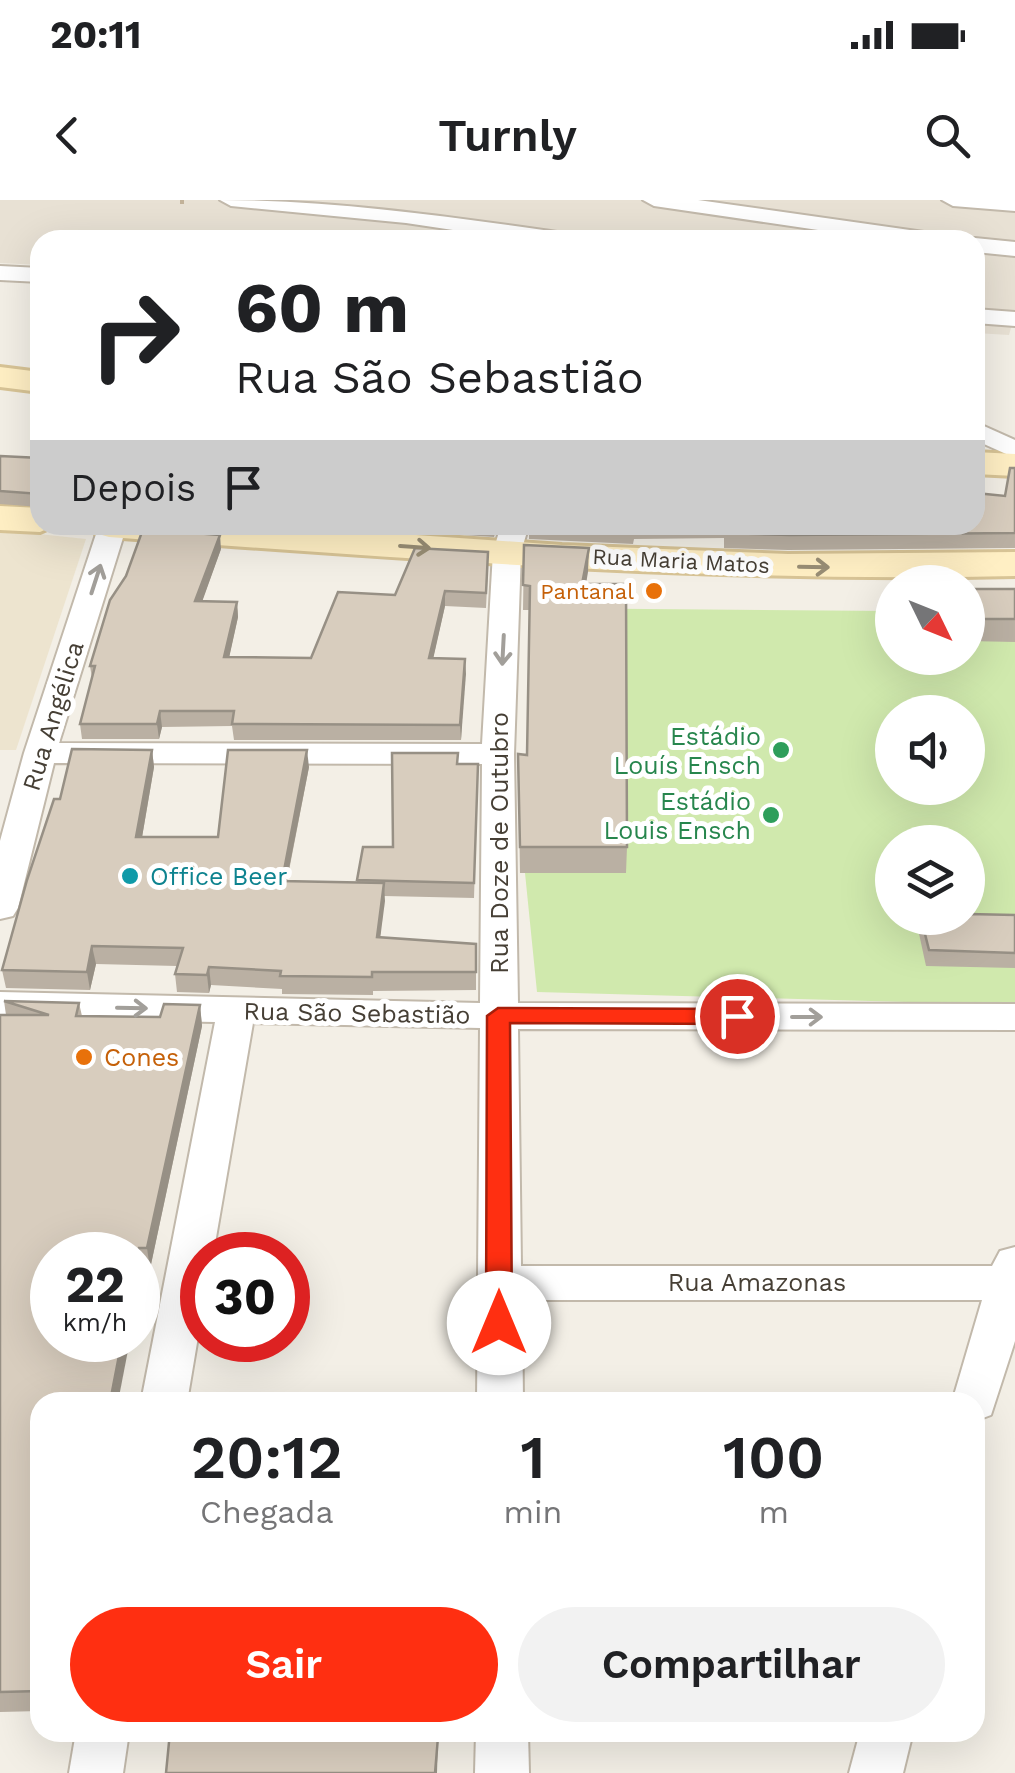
<!DOCTYPE html>
<html lang="pt">
<head>
<meta charset="utf-8">
<style>
	:root { --surface:#fff; --page:#f2f2f2; --text:#202124; --muted:#757577; --accent:#ff2f11 }
	body { margin:0; font-family:"Work Sans",sans-serif; background:var(--page); color:var(--text); height:100vh; display:flex; flex-direction:column; font-size:38px; white-space:nowrap }
	* { box-sizing:border-box; margin:0 }
	p { font-size:32px; color:var(--muted) }
	.icon { flex:none; width:55px; height:55px; fill:none; stroke:currentColor; stroke-width:2; stroke-linecap:round; stroke-linejoin:round }
	.map { position:relative; flex:1; overflow:hidden }
	.sheet { position:absolute; left:30px; top:1192px; width:955px; height:350px; display:flex; flex-direction:column; background:var(--surface); border-radius:30px; box-shadow:0 10px 40px #0002 }
	.sheet>* { flex:none }
	.guide { position:absolute; left:30px; top:30px; width:955px; height:305px; border-radius:30px; box-shadow:0 10px 40px #0002; background:#fff; color:var(--text); overflow:hidden }
	.needle { width:65px; rotate:133deg }
	.controls { position:absolute; left:875px; top:365px; display:grid; gap:20px }
	.controls a { display:grid; place-items:center; width:110px; height:110px; border-radius:50%; background:var(--surface); box-shadow:0 10px 40px #0002; font-size:50px }
	.speed { position:absolute; left:30px; top:1032px; display:flex; gap:20px; font-size:50px; font-weight:700; text-align:center }
	.speed>* { display:grid; place-content:center; width:130px; height:130px; border-radius:50%; background:var(--surface); box-shadow:0 10px 40px #0002; line-height:1 }
	.speed small { font-size:25px; font-weight:400 }
	.speed .limit { border:15px solid #d22; background:#fff; color:#111 }
	.pin { position:absolute; display:grid; place-items:center; width:85px; height:85px; color:#fff; margin:-42px; border:5px solid #fff; border-radius:50%; box-shadow:0 2px 10px #0007 }
	.me { position:absolute; width:110px; margin:-55px; rotate:0deg; stroke-linejoin:round; filter:drop-shadow(0 0 8px #0008) }
	.turn { display:flex; align-items:center; gap:35px; height:210px; padding:0 40px; font-size:45px }
	.turn .icon { width:130px; height:130px; stroke-width:2.5 }
	.turn b { display:block; font-size:70px; line-height:85px }
	.then { display:flex; align-items:center; height:95px; padding:0 40px; background:#0003; gap:20px; font-size:38px }
	.eta { display:flex; justify-content:space-evenly; align-items:center; height:170px; text-align:center }
	.eta b { font-size:60px; font-weight:600; line-height:70px }
	.button { display:flex; gap:20px; margin-top:auto; padding:20px 40px }
	.button a { flex:1; height:115px; border-radius:60px; background:var(--accent); color:#fff; font-size:40px; font-weight:600; line-height:115px; text-align:center }
	.button a+a { background:var(--page); color:var(--text) }
	.status { display:flex; justify-content:space-between; align-items:center; height:70px; padding:0 50px; background:var(--surface); direction:ltr }
	.status svg { height:28px; fill:currentColor }
	header { display:flex; justify-content:space-between; align-items:center; height:130px; padding:0 40px; background:var(--surface); font-size:45px; font-weight:600 }
	.map>svg:first-child { display:block }
	.residential { fill:#e8e1d4 }
	.education { fill:#ede4cf }
	.green { fill:#d0e9ad; fill-rule:evenodd }
	.lines { fill:none; stroke-linecap:round; stroke-linejoin:round }
	.minor-casing { stroke:#c2b9ab; stroke-width:4 }
	.secondary-casing { stroke:#d8c496; stroke-width:6 }
	.path { stroke:#c2b299; stroke-width:4; stroke-dasharray:4 4; stroke-linecap:butt }
	.minor { fill:#fff; fill-rule:evenodd }
	.secondary { fill:#ffefc4; fill-rule:evenodd }
	.wall { fill:#bab0a3 }
	.shaded-wall { fill:#979085 }
	.building { fill:#d8cdbe; stroke:#979085; stroke-width:2.5 }
	.oneway { stroke:#998e75 }
	.oneway2 { stroke:#a29f9a }
	.route { fill:#ff2f11; stroke:#a61f0b; stroke-width:2.5 }
	.food-dot { fill:#e8710a; stroke:#fff; stroke-width:4 }
	.leisure-dot { fill:#2e9e5b; stroke:#fff; stroke-width:4 }
	.culture-dot { fill:#0f9aa8; stroke:#fff; stroke-width:4 }
	.labels { text-anchor:middle; dominant-baseline:central; stroke-width:10; stroke-linejoin:round; paint-order:stroke }
	.far-street-label { font-size:22px; fill:#463f35; stroke:#fff }
	.far-food-label { font-size:22px; fill:#c56008; stroke:#fff; text-anchor:end }
	.street-label { font-size:25px; fill:#463f35; stroke:#fff }
	.leisure-label { font-size:25px; fill:#27864d; stroke:#fff; text-anchor:end }
	.culture-label { font-size:25px; fill:#0d838f; stroke:#fff; text-anchor:start }
	.food-label { font-size:25px; fill:#c56008; stroke:#fff; text-anchor:start }
</style>
</head>
<body>
<div class="status"><b>20:11</b><svg viewBox="0 0 49 12"><path d="M0 12V9h3v3zM5 12V6h3v6zM10 12V3h3v9zM15 12V0h3v12zM26 1h20v11H26zM47 4h2v5h-2z"/></svg></div>
<header><svg class="icon" aria-label="back" viewBox="0 0 24 24"><path d="M15 5l-7 7 7 7"/></svg>Turnly<svg class="icon" aria-label="search" viewBox="0 0 24 24"><circle cx="10" cy="10" r="6"/><path d="M15 15l6 6"/></svg></header>
<div class="map">
<svg width="1015" height="1573" viewBox="0 0 1015 1573">
	<rect width="100%" height="100%" fill="#f3efe6"/>
	<path class="residential" d="M0,0h1015v114l-6,21 -34,-2v-93h-935v25l-40,-2z"/>
	<path class="education" d="M0,330l86,9 -70,211h-16z"/>
	<path class="green" d="M530,408l362,3v47h76v-47h47v394l-478,-13 -12,-119zM892,512h76v76h-76zM892,642h76v76h-76z"/>
	<g class="lines">
		<defs>
			<g id="minor">
				<path d="M220,0c117,0 230,17 345,33l11,7h-56l-114,-17 -175,-17z"/>
				<path d="M643,0h55l233,33 11,7h-56l-232,-34z"/>
				<path d="M942,0h73v11l-62,-5z"/>
				<path d="M975,38l40,4v14l-40,-4v-12h-7z"/>
				<path d="M0,66l40,2v14l-40,-2z"/>
				<path d="M975,109l40,3v14l-40,-3z"/>
				<path d="M975,222l40,18v18l-40,-18z"/>
				<path d="M99,325h28l-68,218 423,1 11,-192 8,-27h28l-8,27 -7,202 4,249 497,1v26l-497,-1 3,237h471l8,-15 15,-4v94l-24,74 -16,6v-19h-23l30,-102h-460l1,102h-46l3,-374 -227,-5 -40,232h-11v58l-15,89h-46l74,-380 -215,-4v-26l480,11 2,-239 -428,-1 -36,145 -5,8 -13,3v-78l24,-88z"/>
				<path d="M76,1532h53l-6,41h-54z"/>
				<path d="M476,1532h52l1,41h-54z"/>
				<path d="M860,1532h53l-10,41h-54z"/>
			</g>
			<g id="secondary">
				<path d="M0,167l40,5v20l-40,-5z"/>
				<path d="M975,252l40,2v22l-40,-2z"/>
				<path d="M0,306l40,2v17h16l-16,7 -40,-2z"/>
				<path d="M89,325h182l291,20 226,9 227,-2v24c-303,7 -604,-17 -906,-39l-14,-4z"/>
			</g>
		</defs>
		<use href="#minor" class="minor-casing"/>
		<use href="#secondary" class="secondary-casing"/>
		<path class="path" d="M182,0v8"/>
		<use href="#minor" class="minor"/>
		<use href="#secondary" class="secondary"/>
	</g>
	<g class="wall">
		<path d="M0,256l40,2v49l-40,-3z"/>
		<path d="M1015,268v80l-227,2 -64,-2v-10l-90,1 -1,5 -104,-5v-14h446l30,-29z"/>
		<path d="M362,325h136l-4,12 -132,-9z"/>
		<path d="M524,345l65,3 -3,36 41,263 -1,26h-106l-2,-119 9,1 3,-145h-7z"/>
		<path d="M221,349l-19,52 35,1 1,15 -9,40 82,1 84,-63 93,-28 -2,41 -41,-2 -12,52 32,1 -4,81h-227l-2,-14 -70,1 -3,12h-77l-2,-15 12,-46 -2,-12z"/>
		<path d="M968,389h47v53l-47,-1z"/>
		<path d="M152,550l2,17 -12,70h76l91,-70 -22,114 70,2v-3l36,-33 65,-83h20l-4,134 -90,-2 -4,41 96,7v46l-103,1v4l-91,-1v-5l-71,-4 -2,8 -32,-1 -2,-18 2,-8 -81,-2 -6,26 -84,-2 -4,-18 58,-171z"/>
		<path d="M1015,715v53l-89,-2 -8,-37 2,-11z"/>
		<path d="M4,801l75,2 3,13 78,1 40,-12 2,21 -52,243h-7l-5,29v-43l-98,147v309l-40,1v-697h6z"/>
	</g>
	<g class="shaded-wall">
		<path d="M220,335l1,14 -24,67 -2,-15z"/>
		<path d="M589,348l-1,24 -6,36v-24z"/>
		<path d="M445,391v15l-15,67 -1,-15z"/>
		<path d="M237,402l1,15 -12,55 -2,-15z"/>
		<path d="M465,459l1,15 -5,66 -1,-15z"/>
		<path d="M160,511l2,16 -3,12 -2,-15z"/>
		<path d="M152,550l2,17 -15,88 -3,-18z"/>
		<path d="M307,550l2,17 -26,132 -1,-18z"/>
		<path d="M384,683l1,18 -7,54 -1,-18z"/>
		<path d="M92,746l4,18 -6,26 -3,-18z"/>
		<path d="M209,767l2,18 -2,8 -2,-18z"/>
		<path d="M200,805l2,21 -52,243 -3,-21z"/>
		<path d="M139,1048l4,21 -5,29v-40z"/>
		<path d="M122,1140h8l-12,62h-8z"/>
		<path d="M438,1537l-1,36h-2z"/>
	</g>
	<g class="building">
		<path d="M0,256l40,2v36l-40,-3z"/>
		<path d="M1010,268h5v65l-225,2 -65,-2v-8h250v-32l30,3z"/>
		<path d="M549,325h85v4z"/>
		<path d="M143,329l77,6 -25,66 42,1 -13,55 87,1 27,-66 57,3 20,-47 73,4 -2,41 -41,-2 -16,67 36,1 -5,66 -228,-1 2,-13h-74l-3,13h-77l15,-58h-5l20,-66 16,-24z"/>
		<path d="M524,345l65,3 -7,36h44l1,263h-107l-2,-93 9,1 3,-169 -7,-1z"/>
		<rect x="968" y="389" width="47" height="30"/>
		<path d="M72,549l80,1 -16,87h82l10,-87h79l-25,131 102,2 -7,54 99,7v28h-104v5l-92,-1 1,-5 -72,-4 -2,8 -32,-1 8,-26 -91,-2 -5,26 -85,-2 25,-90 27,-81h6z"/>
		<path d="M392,553h66l-1,11h21l-4,119 -117,-3 6,-33h30z"/>
		<path d="M968,714l47,1v38l-86,-3 -8,-32h47z"/>
		<path d="M4,801l75,2 -3,13 84,1 4,-13 36,1 -53,243h-8l-1,10v-3h-86v85h70l-12,62h-70v289l-40,1v-677h49z"/>
		<path d="M170,1532h254l-1,4 15,1 -3,36h-269z"/>
	</g>
	<defs><path id="oneway-shaft" d="M-6 0H5M1.5-3L5.5 0L1.5 3" fill="none" stroke-width="1.6" stroke-linecap="round" stroke-linejoin="round" transform="scale(2.5)"/></defs>
	<g class="oneway">
		<use href="#oneway-shaft" transform="translate(415 347) rotate(4)"/>
		<use href="#oneway-shaft" transform="translate(814 367) rotate(1)"/>
	</g>
	<g class="oneway2">
		<use href="#oneway-shaft" transform="translate(96 379) rotate(-72)"/>
		<use href="#oneway-shaft" transform="translate(503 450) rotate(93)"/>
		<use href="#oneway-shaft" transform="translate(132 808) rotate(1)"/>
		<use href="#oneway-shaft" transform="translate(807 817)"/>
	</g>
	<path class="route" d="M498,808l239,1 12,7 -12,8 -227,-1 2,300 -3,7 -10,4 -10,-4 -3,-7 1,-307z"/>
	<g class="food-dot">
		<circle cx="654" cy="391" r="10"/>
		<circle cx="84" cy="857" r="10"/>
	</g>
	<g class="leisure-dot">
		<circle cx="781" cy="550" r="10"/>
		<circle cx="771" cy="615" r="10"/>
	</g>
	<circle class="culture-dot" cx="130" cy="676" r="10"/>
	<g class="labels">
		<g class="far-street-label">
			<text transform="translate(681 361) rotate(3)">Rua Maria Matos</text>
		</g>
		<g class="far-food-label">
			<text x="634" y="391">Pantanal</text>
		</g>
		<g class="street-label">
			<text transform="translate(53 516) rotate(-73)">Rua Angélica</text>
			<text transform="translate(499 643) rotate(-90)">Rua Doze de Outubro</text>
			<text transform="translate(357 813) rotate(1)">Rua São Sebastião</text>
			<text x="757" y="1082">Rua Amazonas</text>
		</g>
		<g class="leisure-label">
			<text x="761" y="536">Estádio<tspan x="761" dy="29">Louís Ensch</tspan></text>
			<text x="751" y="601">Estádio<tspan x="751" dy="29">Louis Ensch</tspan></text>
		</g>
		<g class="culture-label">
			<text x="150" y="676">Office Beer</text>
		</g>
		<g class="food-label">
			<text x="104" y="857">Cones</text>
		</g>
	</g>
</svg>
<div class="controls">
<a><svg class="needle" viewBox="-14 -14 28 28"><path d="M0-13l5 13h-10z" fill="#e53935"/><path d="M0 13l5-13h-10z" fill="#757577"/></svg></a>
<a><svg class="icon" aria-label="sound" viewBox="0 0 24 24"><path d="M4 9h4l5-4v14l-5-4H4zM17 9q2 3 0 6"/></svg></a>
<a><svg class="icon" aria-label="layers" viewBox="0 0 24 24"><path d="M12 4l9 5-9 5-9-5zM3 14l9 5 9-5"/></svg></a>
</div>
<div class="speed"><div>22<small>km/h</small></div><div class="limit">30</div></div>
<div class="pin" style="left:737px;top:816px;background:#d93025"><svg class="icon" aria-label="arrive" viewBox="0 0 24 24"><path d="M6 21V4h12l-3 4 3 4H6"/></svg></div>
<svg class="me" style="left:499px;top:1123px" viewBox="-20 -20 40 40"><circle r="19" fill="#fff"/><path d="M0-13L10 11 0 6-10 11z" fill="#ff2f11"/></svg>
<div class="guide">
<div class="turn"><svg class="icon" aria-label="right" viewBox="0 0 24 24"><path d="M7 20v-9h11M14 6l5 5-5 5"/></svg><div><b>60 m</b>Rua São Sebastião</div></div>
<div class="then">Depois<svg class="icon" aria-label="arrive" viewBox="0 0 24 24"><path d="M6 21V4h12l-3 4 3 4H6"/></svg></div>
</div>
<section class="sheet">
<div class="eta">
<div><b>20:12</b><p>Chegada</p></div>
<div><b>1</b><p>min</p></div>
<div><b>100</b><p>m</p></div>
</div>
<div class="button"><a>Sair</a><a>Compartilhar</a></div>
</section>
</div>
</body>
</html>
